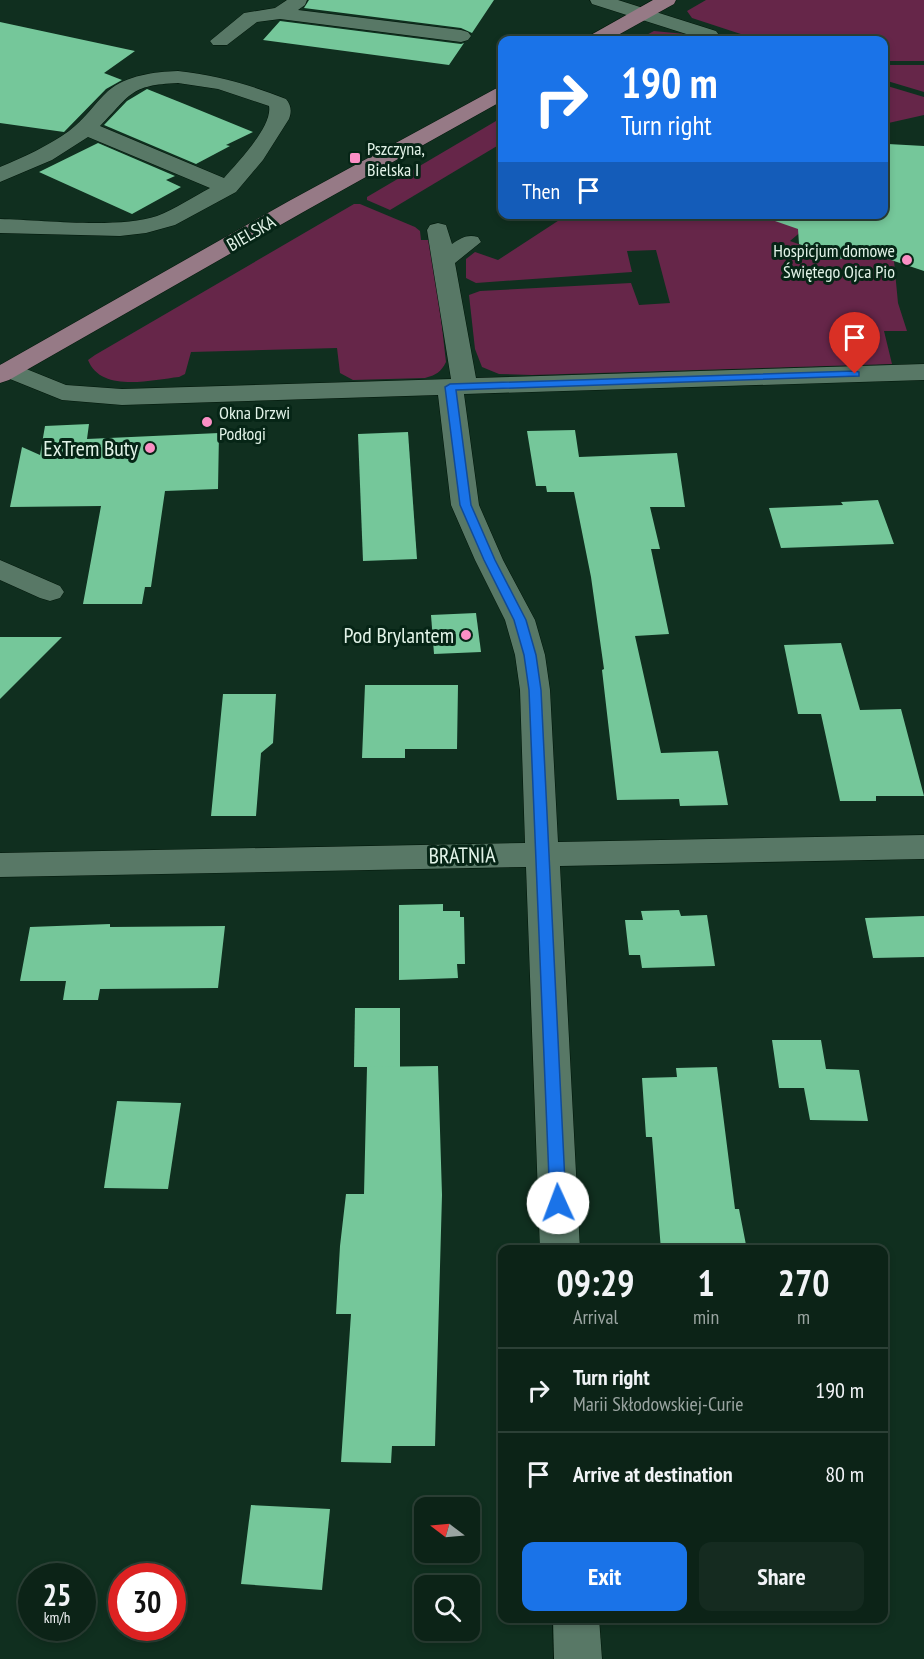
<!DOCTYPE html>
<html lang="en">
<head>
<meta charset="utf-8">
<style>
	:root { --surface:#0c2317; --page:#152b20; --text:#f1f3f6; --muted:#9aa4a1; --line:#2c4036; --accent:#1a73e8 }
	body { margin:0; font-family:"PT Sans Narrow",sans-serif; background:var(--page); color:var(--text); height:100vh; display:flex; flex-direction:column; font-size:22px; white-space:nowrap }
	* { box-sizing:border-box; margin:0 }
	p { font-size:20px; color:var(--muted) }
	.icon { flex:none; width:33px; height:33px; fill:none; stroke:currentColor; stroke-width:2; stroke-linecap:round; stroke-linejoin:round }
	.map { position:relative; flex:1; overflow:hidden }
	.panel { position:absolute; left:498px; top:1245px; width:390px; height:378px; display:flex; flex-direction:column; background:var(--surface); border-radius:12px; box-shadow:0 3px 9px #0003,0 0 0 2px var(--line) }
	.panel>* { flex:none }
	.banner { position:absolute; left:498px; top:36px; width:390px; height:183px; border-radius:12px; box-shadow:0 3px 9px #0003,0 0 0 2px var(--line); background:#1a73e8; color:#fff; overflow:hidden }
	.needle { width:39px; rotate:286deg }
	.controls { position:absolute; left:414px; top:1497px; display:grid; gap:12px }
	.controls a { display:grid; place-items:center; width:66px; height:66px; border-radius:12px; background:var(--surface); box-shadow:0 3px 9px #0003,0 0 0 2px var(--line); font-size:30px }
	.speed { position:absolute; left:18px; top:1563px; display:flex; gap:12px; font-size:30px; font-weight:700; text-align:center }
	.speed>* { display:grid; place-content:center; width:78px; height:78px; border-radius:50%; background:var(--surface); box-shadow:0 3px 9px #0003,0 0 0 2px var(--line); line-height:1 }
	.speed small { font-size:15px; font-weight:400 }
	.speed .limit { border:9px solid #d22; background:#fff; color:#111 }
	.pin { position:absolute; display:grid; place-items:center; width:51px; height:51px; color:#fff; margin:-62px -26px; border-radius:50% 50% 50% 0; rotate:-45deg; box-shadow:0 0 6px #0007 }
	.pin .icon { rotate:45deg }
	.me { position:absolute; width:66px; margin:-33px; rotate:358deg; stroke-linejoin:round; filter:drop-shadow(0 0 4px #0008) }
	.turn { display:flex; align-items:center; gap:21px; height:126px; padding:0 24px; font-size:27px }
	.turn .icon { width:78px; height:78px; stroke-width:2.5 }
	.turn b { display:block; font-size:42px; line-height:51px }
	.then { display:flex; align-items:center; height:57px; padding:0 24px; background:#0003; gap:12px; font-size:22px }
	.eta { display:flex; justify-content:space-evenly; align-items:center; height:102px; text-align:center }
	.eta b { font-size:36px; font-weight:800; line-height:42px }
	.primary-button { display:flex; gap:12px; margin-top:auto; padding:12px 24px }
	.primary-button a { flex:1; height:69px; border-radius:12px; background:var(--accent); color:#fff; font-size:24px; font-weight:800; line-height:69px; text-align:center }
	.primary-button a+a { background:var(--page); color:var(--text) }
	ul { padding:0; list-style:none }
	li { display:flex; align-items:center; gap:18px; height:84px; padding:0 24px; border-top:2px solid var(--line) }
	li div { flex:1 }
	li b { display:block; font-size:22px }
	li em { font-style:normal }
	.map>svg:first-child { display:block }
	.green { fill:#662649 }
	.building { fill:#75c79a }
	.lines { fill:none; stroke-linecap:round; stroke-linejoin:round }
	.minor-casing { stroke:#001609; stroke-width:1 }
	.major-casing { stroke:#001609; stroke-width:1 }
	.minor { fill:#587866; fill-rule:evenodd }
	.major { fill:#967a86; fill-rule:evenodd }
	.route { fill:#1a73e8; stroke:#114b97; stroke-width:1.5 }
	.poi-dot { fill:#fb8fc5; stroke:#062516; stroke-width:2 }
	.labels { text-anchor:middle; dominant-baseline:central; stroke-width:6; stroke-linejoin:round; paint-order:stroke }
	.far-poi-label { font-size:18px; fill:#e2f3e8; stroke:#062516; text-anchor:start }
	.far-street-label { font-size:18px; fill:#e2f3e8; stroke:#062516 }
	.poi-label { font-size:22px; fill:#e2f3e8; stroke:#062516; text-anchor:end }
	.street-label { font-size:22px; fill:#e2f3e8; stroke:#062516 }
</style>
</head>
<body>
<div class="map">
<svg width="924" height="1659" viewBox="0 0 924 1659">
	<rect width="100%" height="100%" fill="#102f1f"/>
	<g class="green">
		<path d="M706,0h218v61h-40v-21h-125l-67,-22 -5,-7z"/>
		<path d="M654,31l31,3 7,6h-55z"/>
		<path d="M884,65h40v27l-40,-12z"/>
		<path d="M884,85l40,12v18l-40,9z"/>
		<path d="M496,121h6v22l-112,67 -23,-10v-3z"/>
		<path d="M354,204h6l55,23 5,4 1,9h11l14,122c-5,10 -10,13 -21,16l-72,2 -13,-7 -3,-25 -146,4 -6,22 -6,3c-28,3 -78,16 -91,-17l7,-5z"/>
		<path d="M567,215h230l6,15 -13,11 51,18 14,-11 39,13 4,42 9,28h-23l8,33 -360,11 -33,-1 -17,-7 -7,-18 -6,-54 11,-4 151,-8 8,22 31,-2 -14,-53 -29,1 5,21 -156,11 -10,-5v-19l9,-7 23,8z"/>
	</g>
	<g class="building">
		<path d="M309,0h185l-22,33 -11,-5 -157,-20z"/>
		<path d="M280,21l181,23 3,-1 -15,22 -186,-25z"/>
		<path d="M0,22l135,29 -31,22 18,7 -16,9 -42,43 -64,-9z"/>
		<path d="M147,89l35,14 71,29 -27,13 4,1 -34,18 -92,-39 23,-24z"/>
		<path d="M98,143l77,33 -9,4 15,7 -49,27 -93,-42z"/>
		<path d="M888,144l36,2v125l-69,-23 -14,11 -42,-15 -1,-15 -23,-8 1,-7h108v-62l5,-2z"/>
		<path d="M89,424l-2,15 132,-6 -1,56 -53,2 -14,96h-6l-3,17h-59l18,-98 -91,1 12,-60 18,8 5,-29z"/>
		<path d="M575,430l4,27 98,-4 8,54h-35l10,42h-9l18,85 -34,2 26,117 57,-2 10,54 -48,1 -1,-7 -62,1 -15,-130 2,-1 -13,-92 -17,-85h-27l-1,-6h-10l-9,-55z"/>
		<path d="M408,432l9,127 -54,2 -5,-127z"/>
		<path d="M878,500l16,44 -113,4 -12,-40 74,-3 -2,-3z"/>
		<path d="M476,613l5,39 -47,2 -3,-39z"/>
		<path d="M0,637h62l-62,62z"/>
		<path d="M841,643l19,67 41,-1 23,87h-48v5h-36l-19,-87h-23l-14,-69z"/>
		<path d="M365,685h93l-1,64h-52v9h-43z"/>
		<path d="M223,694h53l-3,49 -12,10 -5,63h-45z"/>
		<path d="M443,904v7h17v6h4l1,47h-8l1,14 -59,2v-75z"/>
		<path d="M679,910l2,6 26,-1 8,51 -73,2 -2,-13h-11l-4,-35h18l-2,-9z"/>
		<path d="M924,916v41l-51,1 -8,-40z"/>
		<path d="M110,924v3l115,-1 -7,62 -118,1 -2,11h-35l3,-19h-46l10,-54z"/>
		<path d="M355,1008h45v59h-46z"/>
		<path d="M772,1040h49l5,29 33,1 9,51 -58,-1 -6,-32h-25z"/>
		<path d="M438,1066l4,129 -7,251h-43l-1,17 -50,-1 10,-148h-15l4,-68 6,-52h18l3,-127z"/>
		<path d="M717,1067l18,142h4l8,41h-86l-9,-113h-6l-4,-59 35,-1 -1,-9z"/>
		<path d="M117,1101l64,2 -13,86 -64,-1z"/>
		<path d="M251,1505l79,4 -8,81 -81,-6z"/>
	</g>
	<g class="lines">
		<defs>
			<g id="minor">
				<path d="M287,0h20l-2,5 -7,5 163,20 7,2 3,4 -3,4 -7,2 -181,-23 -23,3 -30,23h-14l-3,-4 34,-28 31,-5z"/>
				<path d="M590,0h28l98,31 3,4 -3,4h-14l-110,-35z"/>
				<path d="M178,71c38,4 73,14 108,28 5,6 6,12 3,20l-26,41 -27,32 -61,33 -29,8 -26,3 -120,-3v-14c42,1 119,10 157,-3 18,-7 36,-19 53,-28l-122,-51 -36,23 -52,22v-15c24,-10 48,-21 69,-36 16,-12 25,-27 39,-40 19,-16 46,-19 70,-20zM178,83l40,6 51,17c4,20 -32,57 -45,72l-124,-52c31,-31 29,-41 78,-43z"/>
				<path d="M438,223l8,2 6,19c9,-6 15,-10 26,-7l3,5 -26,21 21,115 448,-14v16l-460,14 15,111 24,55 32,60 10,35 5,35 8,152 366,-7v24l-364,7 20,384h-40l-14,-383 -526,10v-24l525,-10 -5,-153 -5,-35 -10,-35 -30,-60 -24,-55 -13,-110 -316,10 -60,-5 -62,-25v-10l9,-3 57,23 56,4 329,-10 -24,-149 3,-5z"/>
				<path d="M0,560l60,26 4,6 -4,6 -10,3 -10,-3 -40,-18z"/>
				<path d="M553,1618h46l3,41h-48z"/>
			</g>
			<g id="major">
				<path d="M653,0h23l-2,4 -65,36h-23l3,-4z"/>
				<path d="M502,87v14l-197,110 -296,169 -9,3v-18l289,-164 206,-112z"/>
			</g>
		</defs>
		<use href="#minor" class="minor-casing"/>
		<use href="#major" class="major-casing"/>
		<use href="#minor" class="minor"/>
		<use href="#major" class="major"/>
	</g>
	<path class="route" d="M855,371l4,1v4l-403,14 15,115 24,55 31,60 10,35 5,35 25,513 -2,5 -6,2 -5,-2 -3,-5 -21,-513 -5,-35 -10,-35 -30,-60 -24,-55 -15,-118 5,-3z"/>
	<g class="poi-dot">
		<rect x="349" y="152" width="12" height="12" rx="3"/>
		<circle cx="907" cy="260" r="6"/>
		<circle cx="207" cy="422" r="6"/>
		<circle cx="150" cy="448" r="6"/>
		<circle cx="466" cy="635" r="6"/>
	</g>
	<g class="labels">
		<g class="far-poi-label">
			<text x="367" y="148">Pszczyna,<tspan x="367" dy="21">Bielska I</tspan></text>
			<text x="895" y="250" text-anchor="end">Hospicjum domowe<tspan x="895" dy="21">Świętego Ojca Pio</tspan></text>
			<text x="219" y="412">Okna Drzwi<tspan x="219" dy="21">Podłogi</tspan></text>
		</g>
		<g class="far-street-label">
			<text transform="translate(251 233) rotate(-30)">BIELSKA</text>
		</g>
		<g class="poi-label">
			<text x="138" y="448">ExTrem Buty</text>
			<text x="454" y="635">Pod Brylantem</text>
		</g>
		<g class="street-label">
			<text transform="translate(462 855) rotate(-1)">BRATNIA</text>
		</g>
	</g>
</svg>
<div class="controls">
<a><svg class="needle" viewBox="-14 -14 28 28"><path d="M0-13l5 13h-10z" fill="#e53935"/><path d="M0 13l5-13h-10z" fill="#9aa4a1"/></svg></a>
<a><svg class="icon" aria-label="search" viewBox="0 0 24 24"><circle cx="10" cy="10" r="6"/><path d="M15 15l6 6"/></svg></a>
</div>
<div class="speed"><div>25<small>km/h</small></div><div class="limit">30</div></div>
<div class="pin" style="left:855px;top:374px;background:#d93025"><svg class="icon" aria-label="arrive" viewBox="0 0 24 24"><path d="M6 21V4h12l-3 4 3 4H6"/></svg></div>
<svg class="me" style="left:558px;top:1203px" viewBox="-20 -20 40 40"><circle r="19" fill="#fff"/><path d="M0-13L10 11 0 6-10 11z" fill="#1a73e8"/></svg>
<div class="banner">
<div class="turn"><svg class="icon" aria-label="right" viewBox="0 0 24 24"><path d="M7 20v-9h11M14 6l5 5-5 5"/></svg><div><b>190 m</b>Turn right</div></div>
<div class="then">Then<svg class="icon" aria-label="arrive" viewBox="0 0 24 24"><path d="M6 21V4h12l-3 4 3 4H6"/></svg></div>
</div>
<section class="panel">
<div class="eta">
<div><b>09:29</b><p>Arrival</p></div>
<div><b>1</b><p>min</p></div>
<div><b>270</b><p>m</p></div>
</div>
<ul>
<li><svg class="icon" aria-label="right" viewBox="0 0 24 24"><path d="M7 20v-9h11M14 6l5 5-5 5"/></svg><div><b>Turn right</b><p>Marii Skłodowskiej-Curie</p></div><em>190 m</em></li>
<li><svg class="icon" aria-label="arrive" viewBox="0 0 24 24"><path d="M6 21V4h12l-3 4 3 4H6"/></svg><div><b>Arrive at destination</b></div><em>80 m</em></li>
</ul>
<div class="primary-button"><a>Exit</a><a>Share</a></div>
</section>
</div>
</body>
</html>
